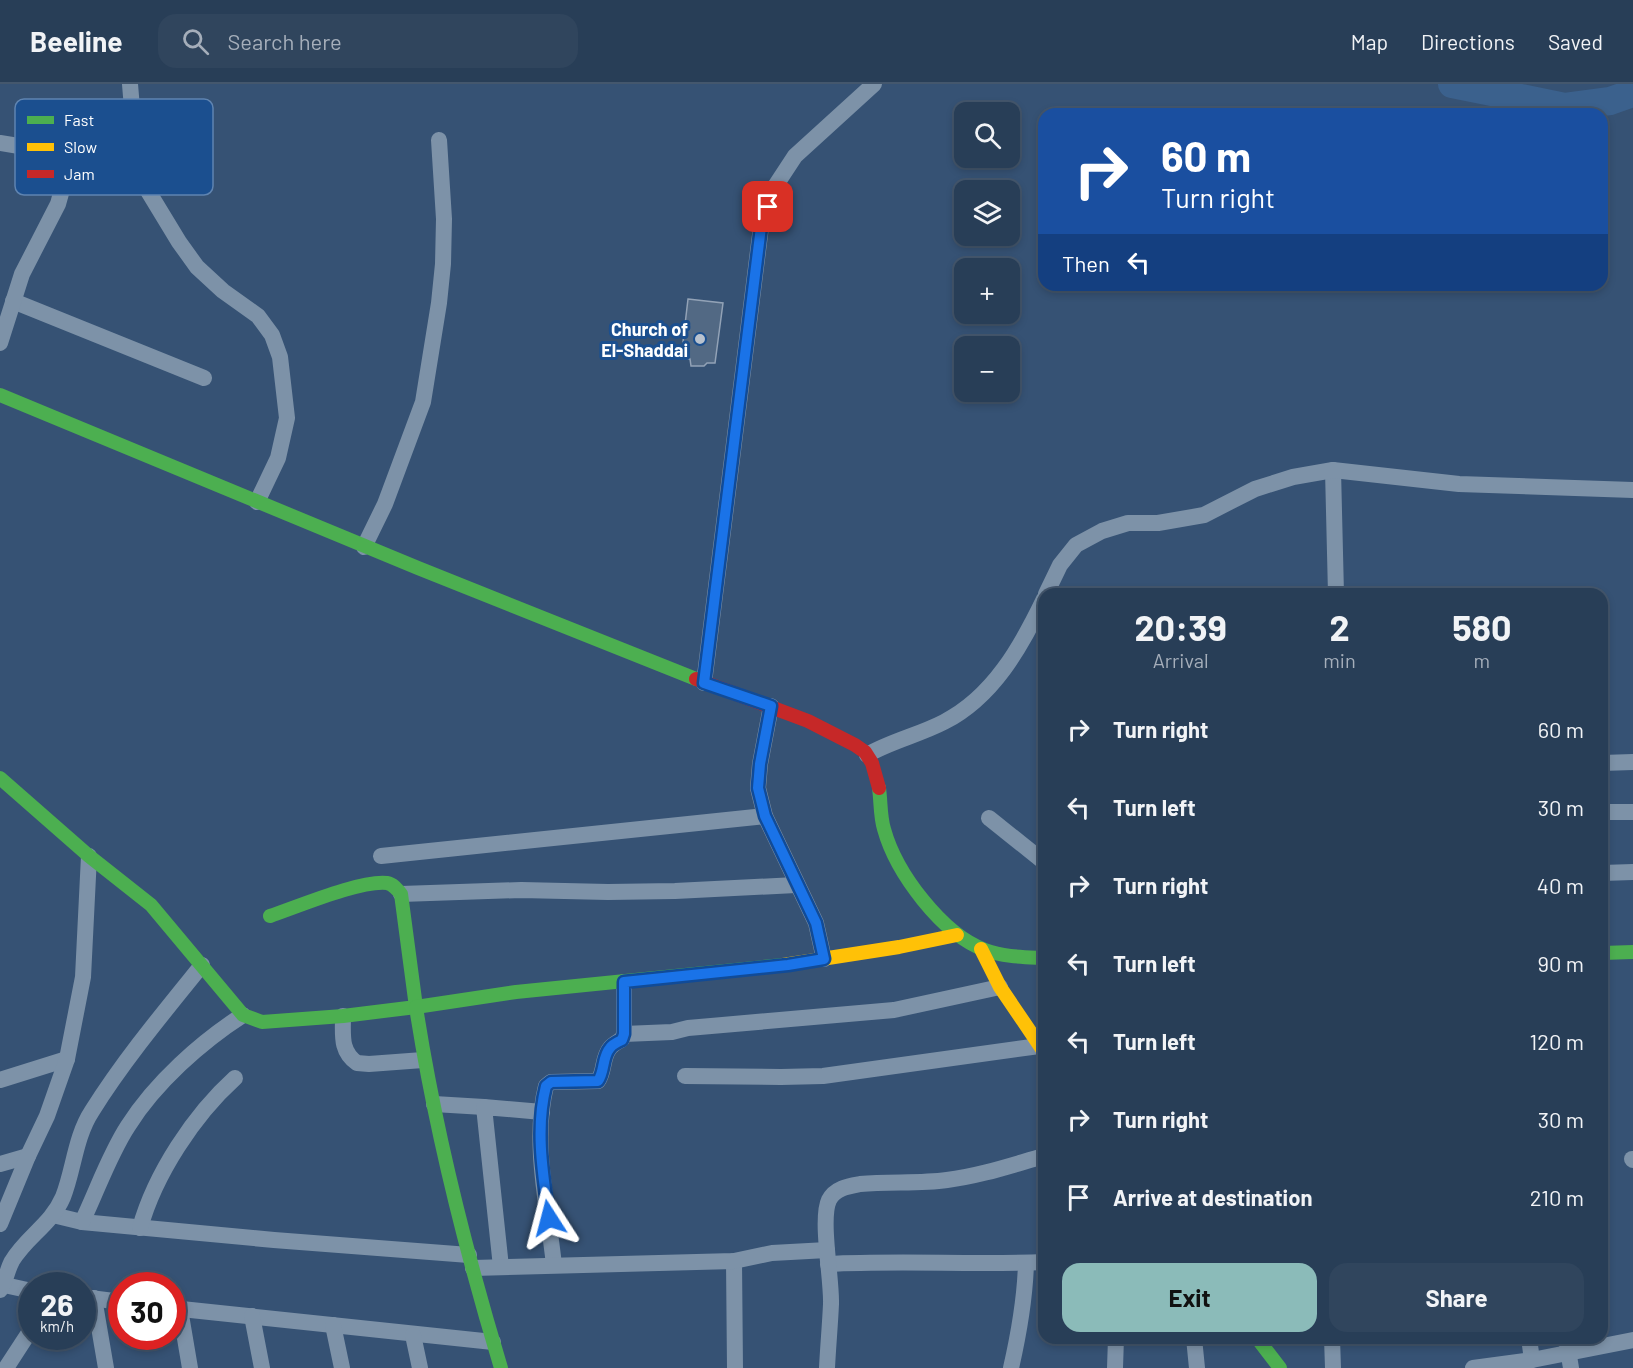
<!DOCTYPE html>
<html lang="en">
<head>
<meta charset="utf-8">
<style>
	:root { --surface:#283e57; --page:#30455d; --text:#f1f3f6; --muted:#a5aeba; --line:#44576d; --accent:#8bbbb9 }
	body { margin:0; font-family:Barlow,sans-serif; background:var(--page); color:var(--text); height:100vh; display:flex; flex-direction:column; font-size:22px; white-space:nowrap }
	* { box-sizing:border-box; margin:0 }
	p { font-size:20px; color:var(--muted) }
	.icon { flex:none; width:33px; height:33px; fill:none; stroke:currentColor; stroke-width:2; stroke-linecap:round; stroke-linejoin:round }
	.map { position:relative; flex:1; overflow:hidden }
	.panel { position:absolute; left:1038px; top:504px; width:570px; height:756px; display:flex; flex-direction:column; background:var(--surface); border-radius:18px; box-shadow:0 3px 9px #0003,0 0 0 2px var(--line) }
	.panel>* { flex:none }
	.banner { position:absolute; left:1038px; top:24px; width:570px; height:183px; border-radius:18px; box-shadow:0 3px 9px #0003,0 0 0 2px var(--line); background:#1a4fa0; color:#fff; overflow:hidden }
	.controls { position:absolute; left:954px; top:18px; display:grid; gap:12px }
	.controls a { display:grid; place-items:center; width:66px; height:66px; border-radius:12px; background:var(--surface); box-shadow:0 3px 9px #0003,0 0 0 2px var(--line); font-size:30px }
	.speed { position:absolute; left:18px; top:1188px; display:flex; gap:12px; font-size:30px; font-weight:700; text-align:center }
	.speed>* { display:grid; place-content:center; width:78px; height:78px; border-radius:50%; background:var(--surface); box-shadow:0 3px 9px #0003,0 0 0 2px var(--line); line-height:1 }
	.speed small { font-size:15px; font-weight:400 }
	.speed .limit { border:9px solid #d22; background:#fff; color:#111 }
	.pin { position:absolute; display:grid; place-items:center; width:51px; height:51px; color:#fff; margin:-26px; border-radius:12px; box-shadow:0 3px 9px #0006 }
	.me { position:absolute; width:66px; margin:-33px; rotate:351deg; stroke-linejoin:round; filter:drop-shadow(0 0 4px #0008) }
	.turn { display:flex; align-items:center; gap:21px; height:126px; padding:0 24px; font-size:27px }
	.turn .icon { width:78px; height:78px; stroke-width:2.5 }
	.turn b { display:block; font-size:42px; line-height:51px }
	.then { display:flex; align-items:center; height:57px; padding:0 24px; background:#0003; gap:12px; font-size:22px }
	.eta { display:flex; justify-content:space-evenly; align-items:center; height:102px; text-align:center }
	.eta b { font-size:36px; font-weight:700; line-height:42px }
	.button { display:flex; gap:12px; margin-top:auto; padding:12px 24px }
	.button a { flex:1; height:69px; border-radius:18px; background:var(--accent); color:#111; font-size:24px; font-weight:700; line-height:69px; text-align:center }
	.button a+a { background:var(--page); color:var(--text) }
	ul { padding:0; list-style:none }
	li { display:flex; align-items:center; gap:18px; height:78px; padding:0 24px }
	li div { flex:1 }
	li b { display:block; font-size:22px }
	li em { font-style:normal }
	header { display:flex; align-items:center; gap:36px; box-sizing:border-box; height:84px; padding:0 30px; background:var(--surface); border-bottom:2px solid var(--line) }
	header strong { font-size:28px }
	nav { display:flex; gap:33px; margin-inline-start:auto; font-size:21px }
	.search { width:420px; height:54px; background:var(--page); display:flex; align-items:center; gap:15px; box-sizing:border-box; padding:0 21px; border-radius:18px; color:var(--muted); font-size:22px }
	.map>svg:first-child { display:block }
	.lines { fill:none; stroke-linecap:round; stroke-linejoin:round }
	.river { stroke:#3b618d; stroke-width:28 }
	.building { fill:#526984; stroke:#92a2b6; stroke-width:1.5 }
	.street { stroke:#7d92a8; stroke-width:16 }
	.fast { stroke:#4caf50; stroke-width:14 }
	.slow { stroke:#ffc107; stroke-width:14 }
	.jam { stroke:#c62828; stroke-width:14 }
	.route-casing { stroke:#114b97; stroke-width:15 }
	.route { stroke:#1a73e8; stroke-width:10 }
	.poi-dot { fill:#b9c2ce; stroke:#1b4f8f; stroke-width:2 }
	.labels { text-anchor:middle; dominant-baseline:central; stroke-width:6; stroke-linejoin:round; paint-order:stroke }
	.poi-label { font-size:18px; font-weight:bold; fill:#fff; stroke:#1b4f8f; text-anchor:end }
	.key { fill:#1b4f8f; stroke:#5f84b1; stroke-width:1.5 }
	.key-label { font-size:16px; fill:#fff }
</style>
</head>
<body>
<header>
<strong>Beeline</strong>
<div class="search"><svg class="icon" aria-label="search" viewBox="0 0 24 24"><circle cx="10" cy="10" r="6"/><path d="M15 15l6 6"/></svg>Search here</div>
<nav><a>Map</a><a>Directions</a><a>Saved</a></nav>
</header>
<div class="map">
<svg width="1633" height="1284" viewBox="0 0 1633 1284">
	<rect width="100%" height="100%" fill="#365274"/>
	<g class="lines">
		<path class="river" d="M1452,0l113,23 45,-6 23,-8"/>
	</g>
	<path class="building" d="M688,215l35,4 -8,60h-8l-3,3h-13l-1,-7h-9z"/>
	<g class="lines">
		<g class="street">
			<path d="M0,59l67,11 42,11 13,1 9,-3 4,-18 -5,-61"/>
			<path d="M131,79l48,79 18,25 26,24 35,25 14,19 8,22 7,61 -9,40 -21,44"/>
			<path d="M13,217l191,77"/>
			<path d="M0,259l22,-69 36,-70 7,-25 2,-25"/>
			<path d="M1333,386l3,124"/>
			<path d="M364,463l21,-43 38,-102 16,-99 4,-39 1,-45 -5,-79"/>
			<path d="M1046,510l14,-29 16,-20 26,-14 26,-8h30l46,-8 51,-26 38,-12 40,-7 126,14 174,6"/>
			<path d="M704,599l57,-456 13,-39 21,-32 79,-72"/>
			<path d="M771,622l-11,58 -2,24 7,28 51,107 8,36"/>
			<path d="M867,671c24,-14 52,-20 77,-33 49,-25 77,-75 100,-123"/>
			<path d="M1602,679l31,-1"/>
			<path d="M1602,728h31"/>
			<path d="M989,734l55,44"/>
			<path d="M381,772l384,-40"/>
			<path d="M1602,789l31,-1"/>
			<path d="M401,810l120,-4 87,2 67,-1 121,-6"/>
			<path d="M343,932c0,19 -3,35 14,47l12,1 54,-4"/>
			<path d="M624,950l48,-2 16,-4 206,-18 106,-23"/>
			<path d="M685,992l96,1 42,-1 216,-30"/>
			<path d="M0,996l67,-21"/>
			<path d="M434,1020l50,3"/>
			<path d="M1632,1075l1,1"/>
			<path d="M0,1080l28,-8"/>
			<path d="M53,1131l29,7 192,18 195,15"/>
			<path d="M82,1138c15,-31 27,-67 46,-96 27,-43 73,-84 115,-111"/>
			<path d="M0,1140l28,-68 19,-40 20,-57 16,-82 6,-121"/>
			<path d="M140,1144c15,-54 54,-113 95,-150"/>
			<path d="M734,1177l1,107"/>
			<path d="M828,1180c72,-4 144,1 216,-2"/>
			<path d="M554,1181c-6,-57 -22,-123 -8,-179l5,-4 47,-1c7,-10 4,-24 12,-33 3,-4 8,-6 12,-9l2,-5v-52"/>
			<path d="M501,1183l-17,-160 58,5"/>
			<path d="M473,1184l261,-7 38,-8 55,-3"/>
			<path d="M0,1200l32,7"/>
			<path d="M0,1206c6,-9 7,-20 12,-29 15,-25 39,-36 51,-64 11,-28 12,-60 29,-86 32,-51 72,-99 110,-146"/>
			<path d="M82,1213l40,5"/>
			<path d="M94,1214l12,70"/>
			<path d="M172,1224l321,34"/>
			<path d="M180,1225l10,59"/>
			<path d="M252,1232l10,52"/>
			<path d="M333,1241l9,43"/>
			<path d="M413,1251l7,33"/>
			<path d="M1194,1254l3,30"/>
			<path d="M1332,1254l1,30"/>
			<path d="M1529,1254l3,22"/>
			<path d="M1566,1254l5,30"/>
			<path d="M6,1284l26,-40"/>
			<path d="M827,1284c1,-21 3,-42 4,-64 1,-24 -11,-85 -2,-104 6,-12 20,-14 31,-16 29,-3 59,0 87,-4 33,-4 65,-15 97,-24"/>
			<path d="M1011,1284c8,-35 14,-69 15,-105"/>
			<path d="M1115,1284l1,-30"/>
			<path d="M1473,1284l59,-8 101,-20"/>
		</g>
		<g class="fast">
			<path d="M0,311l418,173 278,111"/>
			<path d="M0,694l89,78 62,49 92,110 19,7 81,-6 73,-9 -15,-113c-4,-5 -8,-10 -14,-11 -27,-3 -90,24 -117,33"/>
			<path d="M879,704c2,14 1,28 5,41 12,44 58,105 101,121 19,7 39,7 59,8"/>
			<path d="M1602,869l31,-1"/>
			<path d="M1257,1254l23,30"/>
			<path d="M501,1284c-36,-119 -66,-238 -85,-361l100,-15 267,-27"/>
		</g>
		<g class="slow">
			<path d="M981,865l19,38 44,65"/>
			<path d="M783,881l116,-18 58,-12"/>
		</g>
		<path class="jam" d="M696,595l112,42 47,24 10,7 7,11 7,25"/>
	</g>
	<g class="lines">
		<defs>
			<path id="route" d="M549,1134c-6,-43 -14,-89 -3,-132l5,-4 47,-1c7,-10 4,-24 12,-33 3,-4 8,-6 12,-8l2,-6v-52l164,-17 36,-6 -8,-36 -51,-107 -7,-28 2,-24 11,-58 -67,-23 57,-456 7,-20"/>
		</defs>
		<use href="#route" class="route-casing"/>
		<use href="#route" class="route"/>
	</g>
	<circle class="poi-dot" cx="700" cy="255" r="6"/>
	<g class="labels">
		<g class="poi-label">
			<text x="688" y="245">Church of<tspan x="688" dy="21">El-Shaddai</tspan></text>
		</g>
	</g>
	<rect x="15" y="15" width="198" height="96" rx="9" class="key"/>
	<rect x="27" y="32" width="27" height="8" fill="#4caf50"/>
	<rect x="27" y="59" width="27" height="8" fill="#ffc107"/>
	<rect x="27" y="86" width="27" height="8" fill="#c62828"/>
	<g class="key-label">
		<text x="64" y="42">Fast</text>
		<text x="64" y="69">Slow</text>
		<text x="64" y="96">Jam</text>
	</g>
</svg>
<div class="controls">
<a><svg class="icon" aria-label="search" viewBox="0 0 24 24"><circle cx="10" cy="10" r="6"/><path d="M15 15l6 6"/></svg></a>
<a><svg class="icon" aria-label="layers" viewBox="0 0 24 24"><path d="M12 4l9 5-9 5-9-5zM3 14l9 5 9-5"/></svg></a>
<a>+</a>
<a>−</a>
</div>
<div class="speed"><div>26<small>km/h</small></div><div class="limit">30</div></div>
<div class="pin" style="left:768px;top:123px;background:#d93025"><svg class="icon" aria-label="arrive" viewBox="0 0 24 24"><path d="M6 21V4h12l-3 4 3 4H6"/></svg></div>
<svg class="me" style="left:549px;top:1134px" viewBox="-20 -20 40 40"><path d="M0-17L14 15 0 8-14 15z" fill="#1a73e8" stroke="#fff" stroke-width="4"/></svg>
<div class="banner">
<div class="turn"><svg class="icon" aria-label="right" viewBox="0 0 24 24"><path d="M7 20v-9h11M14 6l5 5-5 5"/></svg><div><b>60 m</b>Turn right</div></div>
<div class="then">Then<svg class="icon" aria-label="left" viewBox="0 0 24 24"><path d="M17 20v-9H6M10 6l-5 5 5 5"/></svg></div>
</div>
<section class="panel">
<div class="eta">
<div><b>20:39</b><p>Arrival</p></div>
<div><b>2</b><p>min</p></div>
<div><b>580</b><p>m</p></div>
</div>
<ul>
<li><svg class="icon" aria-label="right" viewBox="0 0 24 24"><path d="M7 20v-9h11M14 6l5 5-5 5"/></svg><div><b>Turn right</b></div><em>60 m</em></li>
<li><svg class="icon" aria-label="left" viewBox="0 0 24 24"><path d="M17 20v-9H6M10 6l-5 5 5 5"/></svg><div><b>Turn left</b></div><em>30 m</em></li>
<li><svg class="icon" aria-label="right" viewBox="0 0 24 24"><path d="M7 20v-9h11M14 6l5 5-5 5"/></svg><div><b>Turn right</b></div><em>40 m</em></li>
<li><svg class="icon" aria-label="left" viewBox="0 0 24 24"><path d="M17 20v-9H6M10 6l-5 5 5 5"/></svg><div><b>Turn left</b></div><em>90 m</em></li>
<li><svg class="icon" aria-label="left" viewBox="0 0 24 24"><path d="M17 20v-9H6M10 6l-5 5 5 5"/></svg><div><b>Turn left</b></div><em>120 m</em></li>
<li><svg class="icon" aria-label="right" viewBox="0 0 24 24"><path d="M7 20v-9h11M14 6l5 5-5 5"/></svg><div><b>Turn right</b></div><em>30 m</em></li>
<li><svg class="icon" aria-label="arrive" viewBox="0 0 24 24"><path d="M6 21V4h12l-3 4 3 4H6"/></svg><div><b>Arrive at destination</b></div><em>210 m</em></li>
</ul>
<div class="button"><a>Exit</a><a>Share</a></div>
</section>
</div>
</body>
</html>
